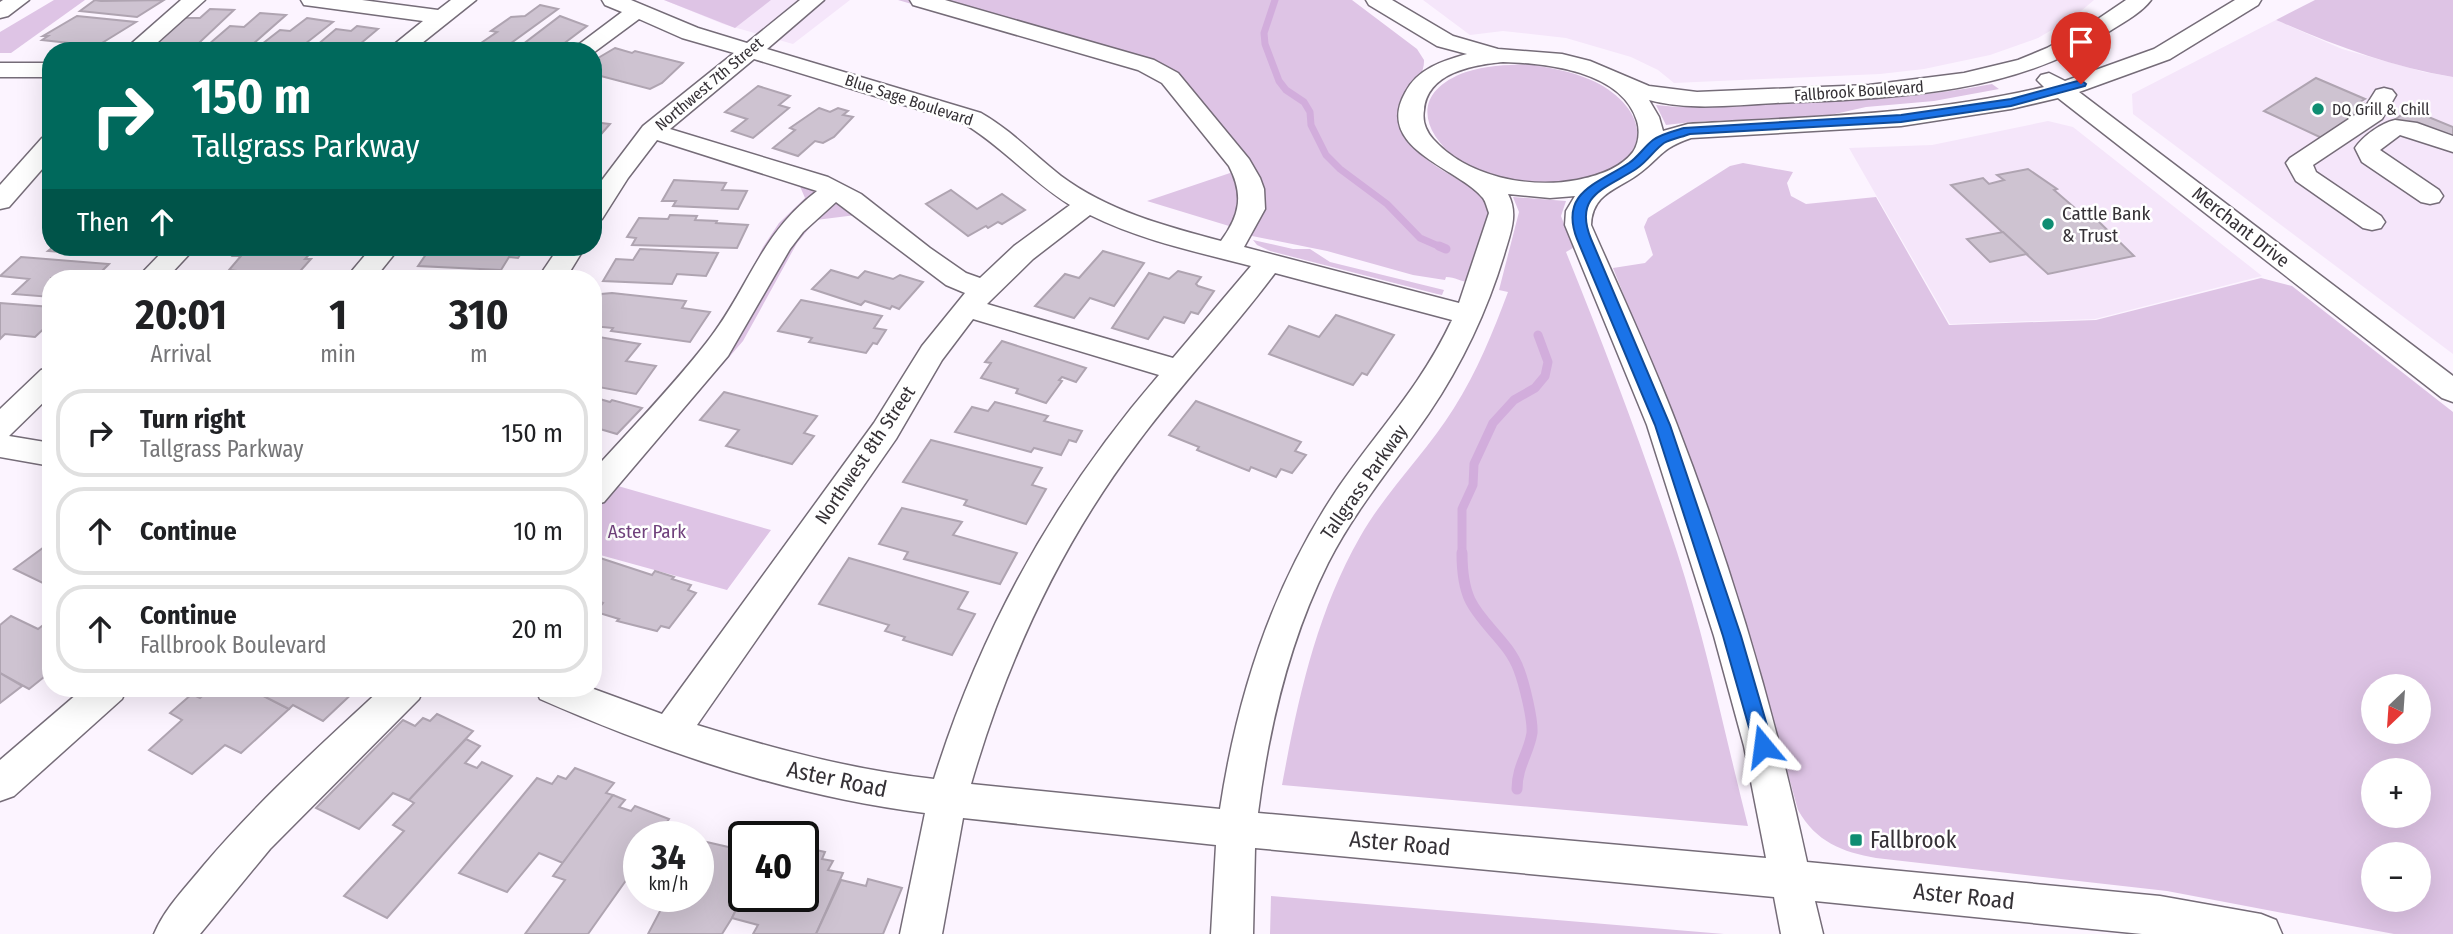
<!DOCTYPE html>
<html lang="en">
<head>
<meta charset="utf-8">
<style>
	:root { --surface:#fff; --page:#f6f6f6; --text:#202124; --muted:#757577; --line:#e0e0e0 }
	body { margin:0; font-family:"Fira Sans Condensed",sans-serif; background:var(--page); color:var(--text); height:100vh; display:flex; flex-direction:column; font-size:26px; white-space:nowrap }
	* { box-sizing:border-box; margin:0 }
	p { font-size:23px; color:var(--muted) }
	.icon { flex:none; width:38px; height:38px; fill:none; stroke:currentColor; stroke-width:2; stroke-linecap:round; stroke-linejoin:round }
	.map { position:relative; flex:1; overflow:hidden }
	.side { position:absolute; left:42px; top:270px; width:560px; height:427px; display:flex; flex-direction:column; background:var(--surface); border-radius:28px; box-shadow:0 7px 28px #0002 }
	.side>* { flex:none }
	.top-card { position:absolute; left:42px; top:42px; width:560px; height:214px; border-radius:28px; box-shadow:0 7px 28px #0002; background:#00695c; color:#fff; overflow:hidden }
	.needle { width:46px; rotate:205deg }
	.fabs { position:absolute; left:2361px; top:674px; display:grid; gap:14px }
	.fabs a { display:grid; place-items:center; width:70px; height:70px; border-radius:50%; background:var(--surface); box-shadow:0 7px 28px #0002; font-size:35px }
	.speed { position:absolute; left:623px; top:821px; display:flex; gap:14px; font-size:35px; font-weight:700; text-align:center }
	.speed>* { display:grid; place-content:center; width:91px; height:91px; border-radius:50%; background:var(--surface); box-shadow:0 7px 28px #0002; line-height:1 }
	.speed small { font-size:18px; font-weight:400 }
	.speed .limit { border:4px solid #111; border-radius:10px; background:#fff; color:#111 }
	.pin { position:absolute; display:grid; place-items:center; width:60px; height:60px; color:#fff; margin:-72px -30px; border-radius:50% 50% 50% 0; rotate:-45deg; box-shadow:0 0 7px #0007 }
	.pin .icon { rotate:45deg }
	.me { position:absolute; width:77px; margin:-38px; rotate:344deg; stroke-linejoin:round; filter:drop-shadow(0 0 5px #0008) }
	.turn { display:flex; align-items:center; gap:24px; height:147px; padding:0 35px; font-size:32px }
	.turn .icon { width:91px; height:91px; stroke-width:2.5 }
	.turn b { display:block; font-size:49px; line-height:60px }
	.then { display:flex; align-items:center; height:66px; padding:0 35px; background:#0003; gap:14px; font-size:26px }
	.eta { display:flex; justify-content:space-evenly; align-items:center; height:119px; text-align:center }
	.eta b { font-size:42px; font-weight:700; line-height:49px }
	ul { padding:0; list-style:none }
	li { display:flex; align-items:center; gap:21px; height:88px; margin:0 14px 10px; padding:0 21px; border:4px solid var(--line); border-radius:28px }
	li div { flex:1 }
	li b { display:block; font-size:26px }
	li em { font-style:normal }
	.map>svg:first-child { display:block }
	.built { fill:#f5e6fa }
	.green { fill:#dec4e5; fill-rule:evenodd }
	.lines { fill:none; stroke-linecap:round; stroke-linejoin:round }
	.stream-far2 { stroke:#d2addc; stroke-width:7 }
	.stream-far1 { stroke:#d2addc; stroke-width:9 }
	.stream { stroke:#d2addc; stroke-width:11 }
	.building { fill:#cec3d1; stroke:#afa4b1; stroke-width:2 }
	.minor-casing { stroke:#756c78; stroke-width:3 }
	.minor { fill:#fff; fill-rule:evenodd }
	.route { fill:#1a73e8; stroke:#114b97; stroke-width:2 }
	.poi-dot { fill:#0f8d72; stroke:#fff; stroke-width:2.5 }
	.labels { text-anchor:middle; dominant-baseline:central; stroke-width:5; stroke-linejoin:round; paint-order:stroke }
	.far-street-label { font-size:16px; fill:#353136; stroke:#fff }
	.far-poi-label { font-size:16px; fill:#353136; stroke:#fff; text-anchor:start }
	.poi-label { font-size:19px; fill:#353136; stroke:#fff; text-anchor:start }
	.street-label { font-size:19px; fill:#353136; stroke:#fff }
	.park-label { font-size:19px; fill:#70417c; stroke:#fff }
	.near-street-label { font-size:23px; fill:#353136; stroke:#fff }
	.near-poi-label { font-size:23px; fill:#353136; stroke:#fff; text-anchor:start }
</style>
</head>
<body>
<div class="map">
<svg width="2453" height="934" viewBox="0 0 2453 934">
	<rect width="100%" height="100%" fill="#fcf4ff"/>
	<g class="built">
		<path d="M664,0h186l-57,44 -70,-20z"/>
		<path d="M1423,0h671l-20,17 -36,21 -48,17 -66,14 -44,5 -206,9 -16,-13 -27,-13 -65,-19 -63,-7 -33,4z"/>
		<path d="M2276,20l66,29 82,23 29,5v277l-320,-240 -1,-20z"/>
		<path d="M2048,121l25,6 189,149 -167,43 -145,5 -101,-176 83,-3z"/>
	</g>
	<g class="green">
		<path d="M54,0h31l-74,53h-11v-21z"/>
		<path d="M664,0h107l-36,28z"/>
		<path d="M898,0h454l65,49 7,11c1,23 -27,33 -23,58 5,31 33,48 58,62 6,3 14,6 19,11 5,4 9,12 13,18l-21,73c-9,0 -15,-5 -24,-5l-1,3 -32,-5 -86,-24 -75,-15v-3l-105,-32 86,-29 -72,-89 -23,-13z"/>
		<path d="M2315,0h138v77c-62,-10 -120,-32 -177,-57z"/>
		<path d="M1529,64c21,4 42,7 62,16 35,15 67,53 29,85 -37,30 -127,22 -163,-6 -38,-30 -44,-68 9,-87 20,-7 42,-7 63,-8z"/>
		<path d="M1992,84l7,5 -65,12 -68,6 -40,9 -134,6 -26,3 -10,-20 21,2c105,-4 211,-3 315,-23z"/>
		<path d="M687,134l127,41 134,111 -72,-53 -20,-18 -40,5 -19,23 -54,98 -125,145 153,44 -44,60 -134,-37v-71l132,-158 38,-77 16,-24 26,-25 -6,-14 -123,-38z"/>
		<path d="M1743,163l50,9 -6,11 4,13 15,8 70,-7 73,128 147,-5 165,-42 31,8 161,126v522h-59l-227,-43 -291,-33c-34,-6 -60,-16 -78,-48l-42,-152 -67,-199 -76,-191 32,-5 8,-8 -9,-28 4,-9 82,-52zM2373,686h45v46h-45zM2373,770h45v46h-45zM2373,854h45v46h-45z"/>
		<path d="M1513,197l53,4 -5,15 12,32 -7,4c40,99 78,199 111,300 29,90 48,183 71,274l-466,-41c16,-86 34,-171 78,-248 26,-46 66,-84 94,-129 23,-36 39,-76 54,-116l-9,-2 20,-78z"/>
		<path d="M1253,240l40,9h17l20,13 114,28 -2,5 -5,-1 -167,-43 -13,-6z"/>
		<path d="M1271,896l453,38h-454z"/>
	</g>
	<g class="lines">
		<path class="stream-far2" d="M1275,0l-11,33 1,11 14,37 7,9 18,12 6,10 1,13 15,30 14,14 47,35 33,34 23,10"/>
		<g class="stream-far1">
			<path d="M1439,246l7,3"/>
			<path d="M1462,554v-45l11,-24 1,-21 19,-41 21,-23 21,-12 10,-12 3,-14 -10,-27"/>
		</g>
		<path class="stream" d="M1462,553c0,16 1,32 8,47 12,25 39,42 49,70 5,13 14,49 13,63 -3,20 -15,33 -15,56"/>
	</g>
	<g class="building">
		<path d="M95,0l6,1 63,-1 -27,17 -57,-6z"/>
		<path d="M540,5l18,4 -58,42 -22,-6 19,-13 -6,-1 20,-14 14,-1z"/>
		<path d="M210,9l24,1 -35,33 -9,4 -35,-1 3,-3h-4l30,-25h16z"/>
		<path d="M260,13l26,2 -41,36h-44l29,-25 14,1z"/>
		<path d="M77,16l59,6 -39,24 -55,-6 6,-4h-5z"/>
		<path d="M560,16l27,10 -33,25h-40z"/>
		<path d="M307,18l26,4 -37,29h-43l27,-21 10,1z"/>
		<path d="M357,26l21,3 -24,20 -44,2 26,-22 15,2z"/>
		<path d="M615,48l17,5 3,-2 48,12 -21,20 -12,6 -57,-15v-13z"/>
		<path d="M2316,78l49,21 -5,3 12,5 -48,32 -60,-28z"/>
		<path d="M758,86l32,10 -11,9 10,3 -36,30 -21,-7 15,-12 -22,-7z"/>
		<path d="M819,108l11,4 8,-4 10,3 -5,4 10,2 -19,20 -11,6 -8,-2 -17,15 -25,-8 22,-18 -5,-2z"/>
		<path d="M2409,109l44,18v12l-3,2 -54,-22z"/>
		<path d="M593,122l17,2 -13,15h-4z"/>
		<path d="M2028,169l29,20 -3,1 29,25 8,-1 43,42 -86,18 -97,-89 32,-7 6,6 15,-4 -7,-5z"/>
		<path d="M674,180l52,3 -4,7 25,1 -9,18 -65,-3 3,-5h-14z"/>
		<path d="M951,190l26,19 25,-15 23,16 -23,14 -4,-2 -10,6 -2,-2 -18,10 -42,-32z"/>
		<path d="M670,215l27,1 -2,4 22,1 -1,2 32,2 -11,23 -105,-3 4,-7 -9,-1 12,-19 29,1z"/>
		<path d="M2003,232l24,22 -37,8 -23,-23z"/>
		<path d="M53,247h70l-6,6 -28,-1 -3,2 -38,-3z"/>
		<path d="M242,247h74l-11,12h6l-17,19 -65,-8 12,-14h-8z"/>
		<path d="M431,247h94l-7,11 -9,-1 -8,13 -83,-4z"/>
		<path d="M640,249l78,4 -12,23 -29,-2 -5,10 -69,-3 13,-22 17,1z"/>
		<path d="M1103,251l41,12 -30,43 -24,-8 -16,20 -39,-12 30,-32 14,4z"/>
		<path d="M21,257l88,7 -14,14h-44v19l-38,-3 16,-15 -29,-3z"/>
		<path d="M831,270l27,8 7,-7 28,8 7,-4 23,7 -24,27 -7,-3 -2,3 -25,-8 -4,4 -49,-16z"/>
		<path d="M1178,271l23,6 -5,7 2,2 16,5 -16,23 -7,-2 -7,11 -20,-6 -16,22 -36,-11 37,-55 20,6z"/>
		<path d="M612,293l74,8 -4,7 28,4 -20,30 -79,-11 2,-3 -20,-2v-21l8,-11z"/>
		<path d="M801,300l81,16 -8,12 12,2 -9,14 -4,-1 -7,10 -57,-11 3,-4 -34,-7z"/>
		<path d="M0,303l51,4v15l-16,15 -30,-3 -5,5z"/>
		<path d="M1336,315l58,20 -27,40 -5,-2 -9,12 -84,-31 20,-28 30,11z"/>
		<path d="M593,336l47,8 -14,17 30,5 -20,28 -43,-8z"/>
		<path d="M1002,341l84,27 -10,14 -14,-5 -3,3 3,1 -16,22 -30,-10 2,-4 -37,-11 10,-15 -6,-1z"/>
		<path d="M724,392l93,24 -13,17 10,3 -22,28 -66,-18 13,-16 -39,-10z"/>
		<path d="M593,397l17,5 2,-2 30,8 -25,26 -24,-7z"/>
		<path d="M1196,401l105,41 -6,9 11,4 -14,18 -11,-4 -5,8 -25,-10 -2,4 -52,-21 2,-3 -30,-12z"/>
		<path d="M995,402l53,14 -4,5 38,10 -6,11 -7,-2 -8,15 -27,-7 -3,4 -76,-20 17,-25 16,4z"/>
		<path d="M931,440l111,28 -10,17 14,4 -20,35 -62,-19 3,-5 -64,-18z"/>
		<path d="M902,508l60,14 -9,13 64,18 -17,31 -96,-25 4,-7 -29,-8z"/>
		<path d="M51,542v45l-37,-18z"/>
		<path d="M594,556l58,19 3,-4 19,6 -2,2 19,6 -3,5 8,3 -27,35 -8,-2 -4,5 -40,-10 2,-2 -23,-7 7,-9 -10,-4z"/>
		<path d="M849,558l119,34 -10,17 17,5 -23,41 -49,-15 2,-3 -20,-6 4,-6 -70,-21z"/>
		<path d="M11,616l27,13 13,-10v59l-7,-1 -15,12 -29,-16v-48z"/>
		<path d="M0,673l22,13 -22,17z"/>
		<path d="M211,688h37l41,21 -48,44 -16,-8 -33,29 -43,-24 33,-30 -12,-7 22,-19 8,4z"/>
		<path d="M248,688h110l-35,33 -30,-16 -4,4z"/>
		<path d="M437,714l36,17 -64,69 -16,-7 -34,36 -43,-21 87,-88 12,6 8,-8 7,3z"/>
		<path d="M466,739l14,7 -15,17 12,5 5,-6 30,14 -125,142 -43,-22 60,-65 -11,-6 21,-22 -5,-3z"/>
		<path d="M575,768l39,15 -8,10 7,2 -50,68 -24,-10 -32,39 -48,-19 78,-95 15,6 6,-8 8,3z"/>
		<path d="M613,795l12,5 -6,7 12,4 4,-5 34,13 -12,17h-18v26l-51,72h-63l40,-54 -12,-4z"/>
		<path d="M698,840l39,9 -3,7 10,3v34l-12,25 -10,16h-74l20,-38h30z"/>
		<path d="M803,847l22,5 -3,7 11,2 -5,9 15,3 -27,61h-63l5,-9 -26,-7 12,-25v3h59z"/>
		<path d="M868,879l34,9 -19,46h-67l25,-54 25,6z"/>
	</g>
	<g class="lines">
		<defs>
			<g id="minor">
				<path d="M3,0h26l-21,16 -8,2v-16z"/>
				<path d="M181,0h24l-57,51h-25z"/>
				<path d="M301,0h61l76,10 13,-10h25l-64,51h-26l37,-30 -111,-15 -8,-1z"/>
				<path d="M602,0h29l67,28 49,15 53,-43h24l-57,49 214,64c30,17 53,42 80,63 47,35 104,50 160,65 19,-26 23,-46 8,-75l-67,-83 -24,-13 -225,-65 -3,-5h35l209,60 24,13 71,86 11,19 4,11 1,20 -21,38 215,56 30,-90c-2,-5 -3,-11 -6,-15 -24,-30 -109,-49 -78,-105 12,-24 37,-32 62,-39l-30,-8 -68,-41 -3,-5h26l61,36 45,13 64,5 28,7 59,25 48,6 172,-7 95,-12 54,-13 29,-12 45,-25 34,-23h25c-9,12 -25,21 -38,29 -100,67 -221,69 -337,74 -43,2 -86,8 -127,-3l10,17 4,14 25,-7c119,-7 239,-9 356,-37l-7,-7 4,-5 8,-2 16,8 89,-32 81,-49h26l-3,5 -88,54 -91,33 374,284v26l-11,-4 -384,-300 -47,11 -110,17 -210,12c-32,11 -30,20 -54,37 -21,15 -45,19 -46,50 29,66 60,132 86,200 55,142 98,288 130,437l353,34 101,18 15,6 6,14h-140l-327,-33 8,33h-42l-7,-37 -519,-49 -2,86h-42l5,-89 -253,-27 -21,116h-42l25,-121c-130,-16 -265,-61 -385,-114l-5,-11h56l71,26 212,-291 48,-77 43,-53 -19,-8 -110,-83 -33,30 -13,17 -62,107 -124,146 -11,3v-34c38,-42 79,-84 114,-129 42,-53 52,-107 110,-151l-160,-51 -29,38 -26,41 -9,2v-29l50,-66 91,-73 -52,-15 -43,-19 -46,34 -23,-2 52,-39 -17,-7zM754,59l209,64c39,23 68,58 107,82l-56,41 -34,32 -14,-5 -36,-25 -69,-54 -33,-17 -158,-48zM1503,62c43,1 119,9 134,59 3,10 2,22 -4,31 -13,17 -36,24 -56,28 -48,9 -110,-3 -144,-41 -7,-8 -11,-18 -9,-29 3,-37 48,-45 79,-48zM1508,194l42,4 25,-2 -9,15 -1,14 82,200 67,211 30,110 22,112 -508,-45c11,-87 31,-172 70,-250 28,-55 67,-100 101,-150 33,-49 58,-102 75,-158 6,-21 15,-41 4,-61zM1090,215c50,25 107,37 161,51l-78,92 -186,-54 46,-45zM1275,273l177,47c-32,68 -75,111 -116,171 -64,96 -99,205 -116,318l-249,-25c36,-124 89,-239 167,-342 43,-58 94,-111 137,-169zM973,319l186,56c-103,119 -178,254 -225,404 -81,-9 -159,-30 -237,-54l199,-286 46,-79z"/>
				<rect x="0" y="63" width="51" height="14"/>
				<path d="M2384,88l8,2 4,5 -14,24 -69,46 3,7 65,44 4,6 -4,6 -9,2 -9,-2 -67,-47 -10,-18 4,-5 74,-49 12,-19z"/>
				<path d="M2395,120l22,3 36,13v16l-53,-17 -20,15 59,40 4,6 -4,6 -9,2 -9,-2 -59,-40 -7,-14c8,-12 26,-25 40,-28z"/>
				<path d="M51,136v23l-42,48 -9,2v-24l42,-47z"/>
				<path d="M167,247h29l-29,31h-30z"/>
				<path d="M372,247h28l-25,31h-29z"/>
				<path d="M559,247h26l-19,31h-28z"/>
				<path d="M51,367v28l-42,41 42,7v23l-51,-9v-48l41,-39z"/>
				<path d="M84,688h43l-5,11 -108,97 -14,5v-41z"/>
				<path d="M382,688h42l-5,11 -149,150 -70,85h-46c11,-26 32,-47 50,-69 54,-64 117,-120 178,-177z"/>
			</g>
		</defs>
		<use href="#minor" class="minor-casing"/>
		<use href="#minor" class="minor"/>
	</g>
	<path class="route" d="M2081,80l5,4 -1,2 -74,20 -110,16 -211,12c-8,3 -19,5 -26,9 -10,7 -17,19 -28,26 -31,20 -63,26 -45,70l79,186 71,211 32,110 -3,6 -7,2 -7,-2 -33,-116 -68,-211 -78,-186c-18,-47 20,-55 52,-76 9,-6 15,-16 24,-23 8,-6 21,-9 31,-12l217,-13 110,-16z"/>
	<g class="poi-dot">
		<circle cx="2318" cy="109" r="7"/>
		<circle cx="2048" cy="224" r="7"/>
		<rect x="1849" y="833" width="14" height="14" rx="3.5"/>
	</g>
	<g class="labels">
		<g class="far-street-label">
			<text transform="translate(709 84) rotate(-40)">Northwest 7th Street</text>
			<text transform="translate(1859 91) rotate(-4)">Fallbrook Boulevard</text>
			<text transform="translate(909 100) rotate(18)">Blue Sage Boulevard</text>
		</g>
		<g class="far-poi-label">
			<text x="2332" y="109">DQ Grill &amp; Chill</text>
		</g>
		<g class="poi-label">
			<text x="2062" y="213">Cattle Bank<tspan x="2062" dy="22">&amp; Trust</tspan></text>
		</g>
		<g class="street-label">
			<text transform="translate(2241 227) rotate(38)">Merchant Drive</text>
			<text transform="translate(865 455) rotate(-56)">Northwest 8th Street</text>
			<text transform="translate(1364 482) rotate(-55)">Tallgrass Parkway</text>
		</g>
		<g class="park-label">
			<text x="647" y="531">Aster Park</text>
		</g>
		<g class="near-street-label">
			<text transform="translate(837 779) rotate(12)">Aster Road</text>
			<text transform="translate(1400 843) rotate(5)">Aster Road</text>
			<text transform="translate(1964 896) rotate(6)">Aster Road</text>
		</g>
		<g class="near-poi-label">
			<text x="1870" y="840">Fallbrook</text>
		</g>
	</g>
</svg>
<div class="fabs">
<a><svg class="needle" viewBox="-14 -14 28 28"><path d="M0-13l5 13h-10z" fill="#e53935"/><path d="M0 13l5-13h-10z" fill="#757577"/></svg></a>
<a>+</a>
<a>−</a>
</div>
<div class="speed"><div>34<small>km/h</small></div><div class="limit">40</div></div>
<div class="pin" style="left:2081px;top:84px;background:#d93025"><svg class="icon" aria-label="arrive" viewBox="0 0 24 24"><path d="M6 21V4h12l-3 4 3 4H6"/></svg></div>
<svg class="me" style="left:1763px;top:746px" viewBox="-20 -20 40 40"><path d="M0-17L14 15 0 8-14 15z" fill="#1a73e8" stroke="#fff" stroke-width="4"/></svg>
<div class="top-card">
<div class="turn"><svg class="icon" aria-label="right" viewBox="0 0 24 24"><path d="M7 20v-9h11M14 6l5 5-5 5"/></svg><div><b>150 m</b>Tallgrass Parkway</div></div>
<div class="then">Then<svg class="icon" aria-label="ahead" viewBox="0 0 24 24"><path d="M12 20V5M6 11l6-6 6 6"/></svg></div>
</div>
<section class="side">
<div class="eta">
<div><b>20:01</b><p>Arrival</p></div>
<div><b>1</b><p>min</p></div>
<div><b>310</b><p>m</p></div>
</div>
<ul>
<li><svg class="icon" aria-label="right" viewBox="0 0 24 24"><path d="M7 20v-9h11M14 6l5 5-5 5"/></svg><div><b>Turn right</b><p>Tallgrass Parkway</p></div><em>150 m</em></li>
<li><svg class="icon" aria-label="ahead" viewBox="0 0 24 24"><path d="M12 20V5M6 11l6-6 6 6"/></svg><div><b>Continue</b></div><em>10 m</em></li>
<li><svg class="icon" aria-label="ahead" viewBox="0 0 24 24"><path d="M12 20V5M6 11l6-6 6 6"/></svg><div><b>Continue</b><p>Fallbrook Boulevard</p></div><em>20 m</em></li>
</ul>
</section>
</div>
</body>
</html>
